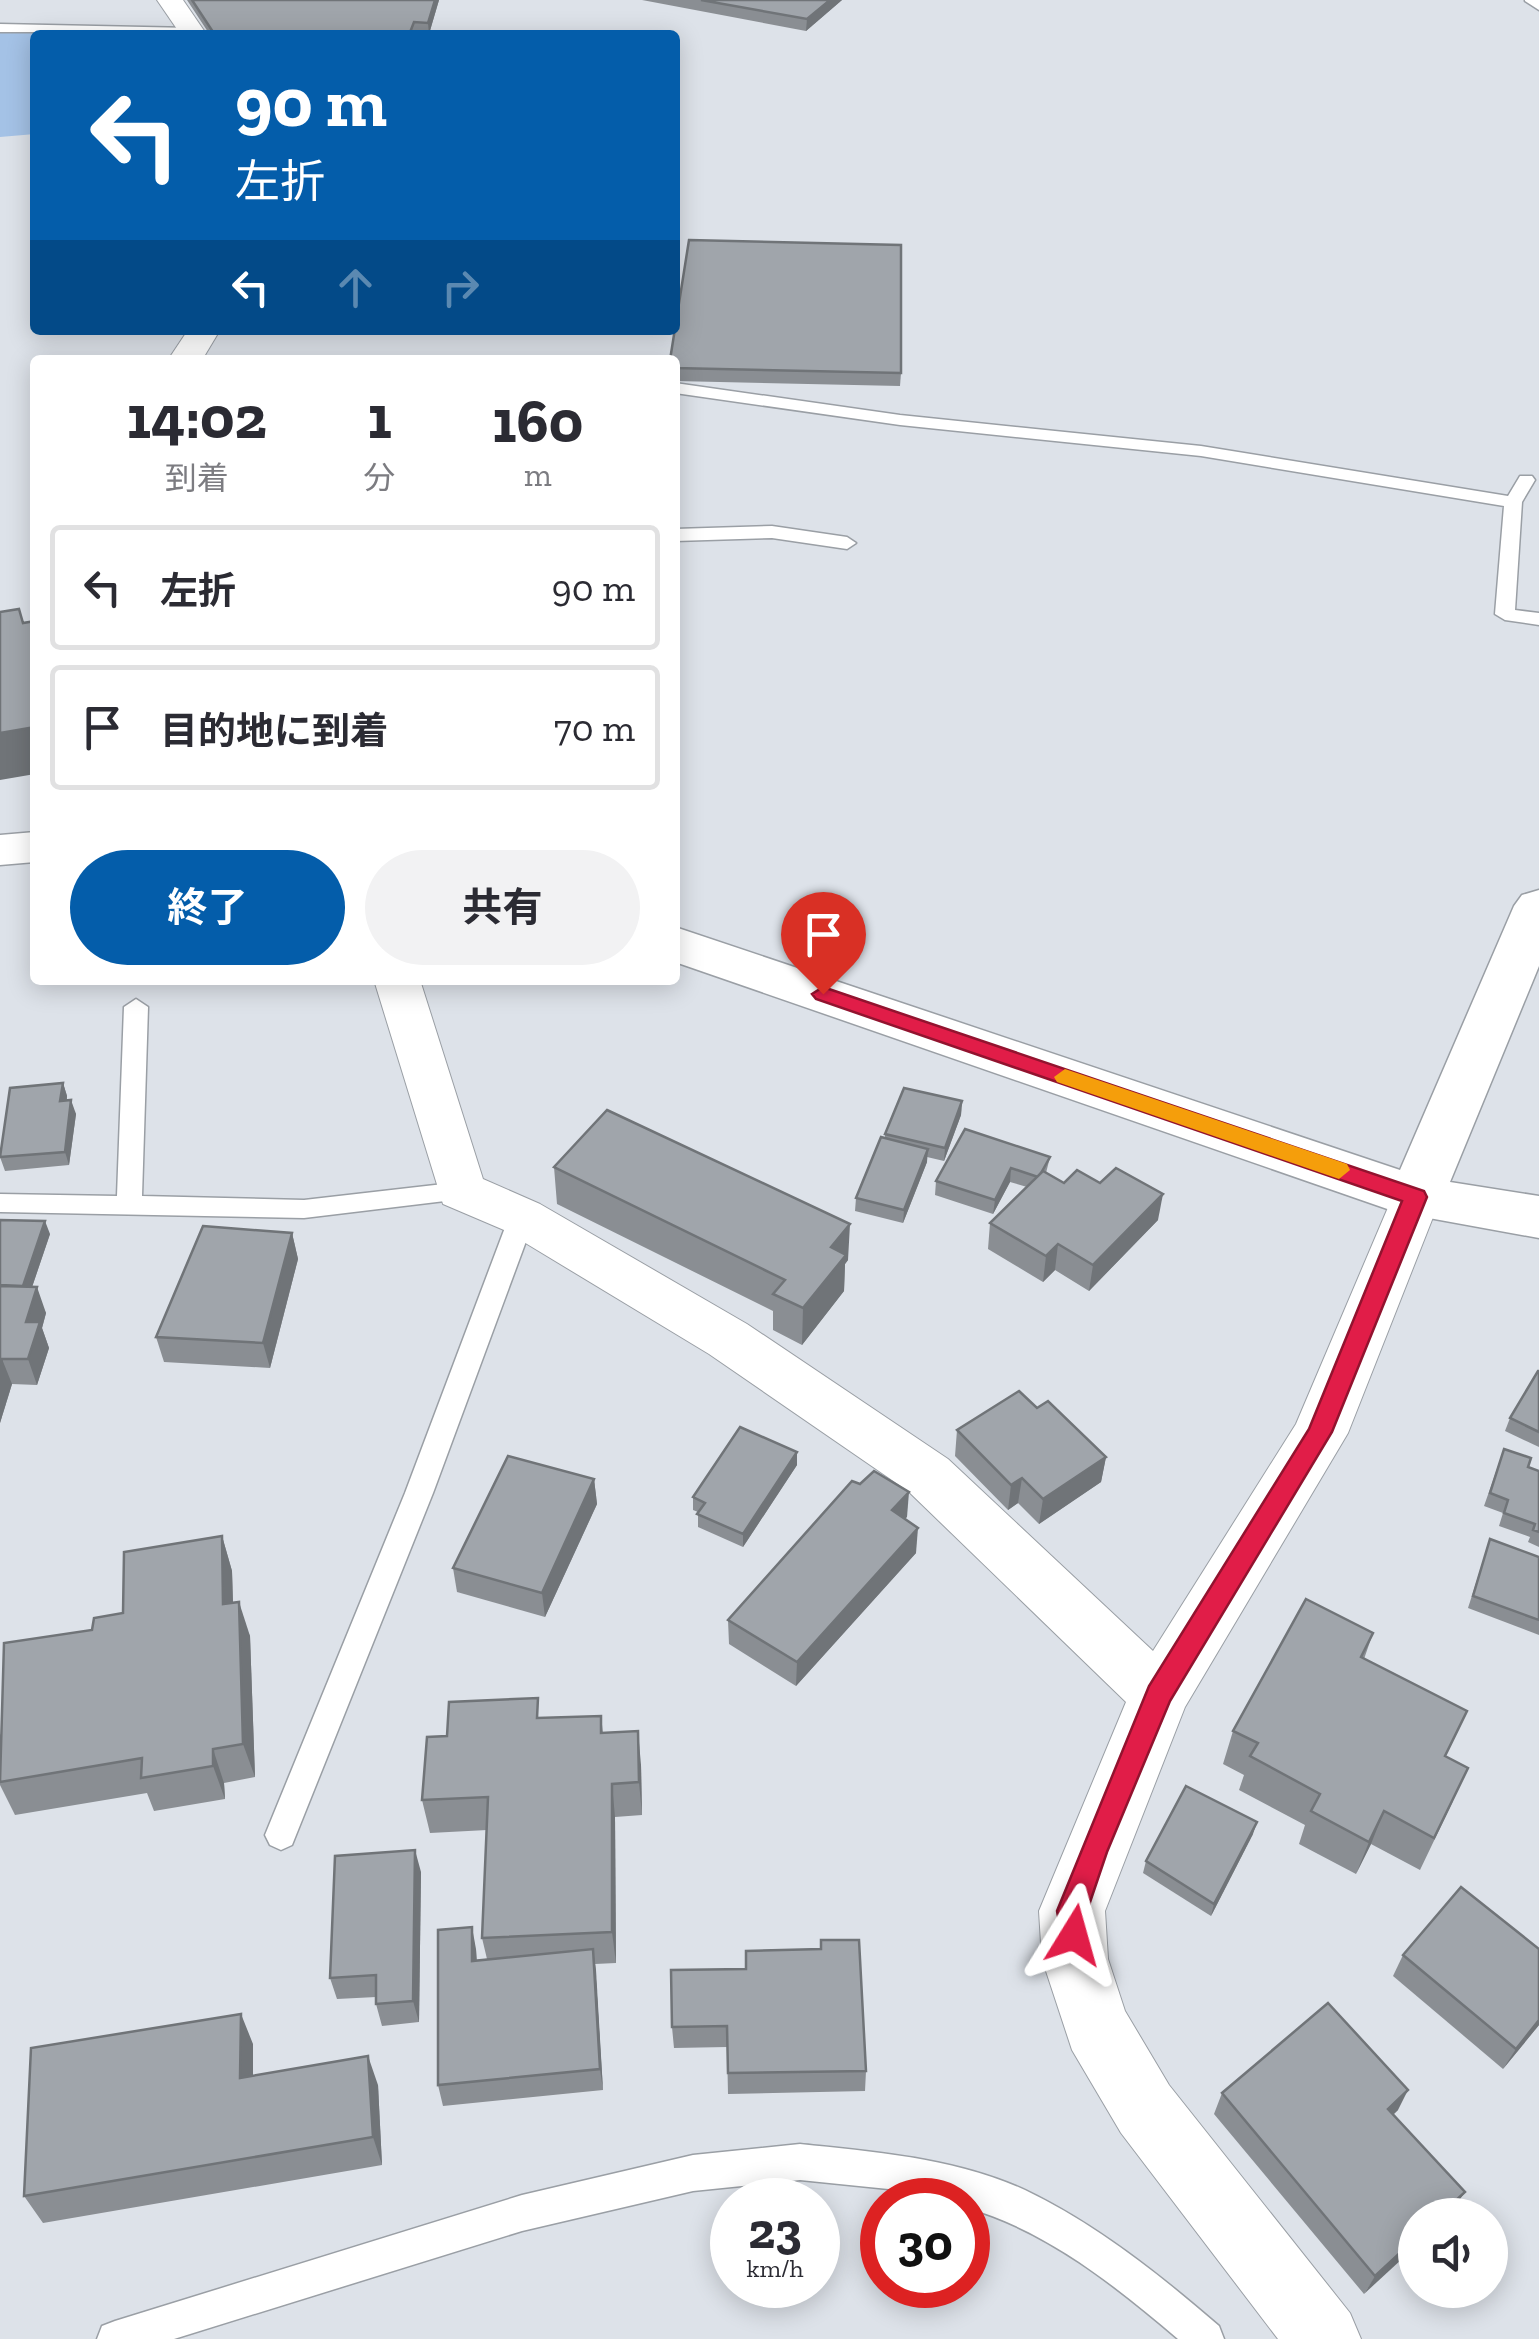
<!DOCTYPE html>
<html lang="ja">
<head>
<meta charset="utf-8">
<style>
	:root { --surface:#fff; --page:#f2f2f3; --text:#2b2b33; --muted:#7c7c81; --line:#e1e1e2; --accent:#045daa }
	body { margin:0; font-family:"Zilla Slab","Noto Sans JP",serif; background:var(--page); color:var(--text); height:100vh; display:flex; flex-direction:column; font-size:38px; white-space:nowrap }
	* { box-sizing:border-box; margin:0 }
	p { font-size:32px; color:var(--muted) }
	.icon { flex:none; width:55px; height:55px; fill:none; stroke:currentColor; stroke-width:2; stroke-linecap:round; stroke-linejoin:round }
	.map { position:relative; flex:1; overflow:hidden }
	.details { position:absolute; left:30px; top:355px; width:650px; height:630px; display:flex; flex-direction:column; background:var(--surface); border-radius:10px; box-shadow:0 5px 25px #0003 }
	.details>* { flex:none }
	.banner { position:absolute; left:30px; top:30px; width:650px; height:305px; border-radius:10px; box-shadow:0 5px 25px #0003; background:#045daa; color:#fff; overflow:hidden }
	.controls { position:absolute; left:1398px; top:2198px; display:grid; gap:20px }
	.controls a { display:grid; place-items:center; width:110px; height:110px; border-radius:50%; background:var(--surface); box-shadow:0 5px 25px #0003; font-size:50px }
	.speed { position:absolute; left:710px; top:2178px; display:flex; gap:20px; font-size:50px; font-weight:700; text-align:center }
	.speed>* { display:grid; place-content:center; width:130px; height:130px; border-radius:50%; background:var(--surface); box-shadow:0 5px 25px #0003; line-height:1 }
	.speed small { font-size:25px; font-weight:400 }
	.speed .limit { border:15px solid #d22; background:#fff; color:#111 }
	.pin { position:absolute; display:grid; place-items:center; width:85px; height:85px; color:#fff; margin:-102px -42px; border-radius:50% 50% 50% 0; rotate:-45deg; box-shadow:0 0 10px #0007 }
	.pin .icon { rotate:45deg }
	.me { position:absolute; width:110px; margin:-55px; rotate:8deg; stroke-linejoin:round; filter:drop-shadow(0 0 8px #0008) }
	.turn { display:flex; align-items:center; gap:35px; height:210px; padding:0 40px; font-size:45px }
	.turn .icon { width:130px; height:130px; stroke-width:2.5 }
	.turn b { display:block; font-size:70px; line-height:85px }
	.lanes { display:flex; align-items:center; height:95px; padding:0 40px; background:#0003; justify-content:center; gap:50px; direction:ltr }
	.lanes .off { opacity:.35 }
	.eta { display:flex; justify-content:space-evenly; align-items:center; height:170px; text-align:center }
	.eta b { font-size:60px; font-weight:700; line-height:70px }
	.cta { display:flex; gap:20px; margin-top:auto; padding:20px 40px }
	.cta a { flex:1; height:115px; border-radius:60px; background:var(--accent); color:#fff; font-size:40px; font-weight:700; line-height:115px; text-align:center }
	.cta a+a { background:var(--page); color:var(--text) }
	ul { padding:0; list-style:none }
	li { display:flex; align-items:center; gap:30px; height:125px; margin:0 20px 15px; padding:0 20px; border:5px solid var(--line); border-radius:10px }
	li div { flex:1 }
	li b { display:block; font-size:38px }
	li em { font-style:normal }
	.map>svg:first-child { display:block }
	.green { fill:#a4c2e6 }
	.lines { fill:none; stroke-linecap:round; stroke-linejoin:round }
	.lane-casing { stroke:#9a9fa5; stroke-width:3 }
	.street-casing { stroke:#9a9fa5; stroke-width:2 }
	.secondary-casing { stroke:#9a9fa5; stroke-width:3 }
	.lane { fill:#fff; fill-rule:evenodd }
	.street { fill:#fff; fill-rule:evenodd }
	.secondary { fill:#fff; fill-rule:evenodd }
	.wall { fill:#8a8e93 }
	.shaded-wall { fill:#707478 }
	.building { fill:#a0a5ab; stroke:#707478; stroke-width:2.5 }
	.route { fill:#e11d48; stroke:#92132f; stroke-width:2.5 }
	.slow { fill:#f59e0b }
</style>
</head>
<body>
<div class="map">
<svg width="1539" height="2339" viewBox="0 0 1539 2339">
	<rect width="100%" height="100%" fill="#dde2e9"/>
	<path class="green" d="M0,32l92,3h-57v99l-35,3z"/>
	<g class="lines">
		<defs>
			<g id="lane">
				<path d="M0,24l192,4 7,4h-199z"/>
				<path d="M675,383l225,32 301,31 307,50 12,-20h12l3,4 -13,22 -7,108 24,3v12l-34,-5 -10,-6 9,-108 -303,-50 -301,-31 -225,-32z"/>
				<path d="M772,526l75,11 9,6 -9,6 -75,-11 -97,3v-12z"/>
				<path d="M136,999l12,8 -6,189 162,4 157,-18 13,9 -4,7 -166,20 -304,-6v-18l117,2 7,-189z"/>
				<path d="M522,1208l9,2 4,7 -102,276 -141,352 -11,5 -11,-5 -5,-10 140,-342 104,-276 4,-7z"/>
				<path d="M800,2144c75,8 155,14 225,46 71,34 135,85 194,136l5,13h-46c-62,-53 -131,-108 -210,-131v-8h-28l-32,-9 -108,-11 -107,11 -171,40 -348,108h-77l5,-13 13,-5 407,-126 171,-40z"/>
			</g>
			<g id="street">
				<path d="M157,0h26l24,35h-26z"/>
				<path d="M188,330h32l-18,30h-34z"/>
				<path d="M374,980h46l63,199 57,25 207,120 201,135 205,192 143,-227 102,-240 18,-6 18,6 7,13 -93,236 -163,274 -80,204 3,48 17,52 44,74 181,228 11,26h-83l-157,-206 -49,-83 -30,-91 -3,-48 87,-209 -218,-211 -199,-137 -205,-124 -61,-26z"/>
			</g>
			<g id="secondary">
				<path d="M1539,0v10l-14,-9v-1z"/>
				<path d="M35,832v30l-35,3v-30z"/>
				<path d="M1539,890v76l-89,216 89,14v42l-143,-26 -721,-250v-35l725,243 114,-264 8,-11z"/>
			</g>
		</defs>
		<use href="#lane" class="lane-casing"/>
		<use href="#street" class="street-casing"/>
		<use href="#secondary" class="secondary-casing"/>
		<use href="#lane" class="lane"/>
		<use href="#street" class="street"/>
		<use href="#secondary" class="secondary"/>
	</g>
	<g class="wall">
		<path d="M187,0h252l-10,34 -14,-1 -1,2h-204z"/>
		<path d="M642,0h200l-36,31z"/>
		<path d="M675,360l226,13 -1,13 -225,-5z"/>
		<path d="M63,1083l4,13v4l9,14 -7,51 -64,6 -5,-14z"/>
		<path d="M962,1101l-1,14 -17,46 -17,-4v5l-24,61 -48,-12 1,-13 29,-60v-4z"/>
		<path d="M1050,1157l-4,16 18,10 94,37 -69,71 -34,-21 -12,12 -55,-33 2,-26 37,-36 -17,-5 -17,32 -58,-19 1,-14z"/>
		<path d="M554,1167l294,93 -3,4 -1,27 -42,54 -29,-15v-19l-216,-107z"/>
		<path d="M0,1220l50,14 -18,53 14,26 -4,15 7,20 -12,37 -25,-1 -12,39z"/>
		<path d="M292,1233l6,26 -28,109 -106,-6 -8,-25z"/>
		<path d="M1539,1371v76l-34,-16 5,-13z"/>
		<path d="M1037,1408l69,49 -5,25 -62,42 -21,-21 -10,7 -53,-54 2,-26z"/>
		<path d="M1504,1449l24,18 11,4v76l-11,-5 2,-5 -31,-11 4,-13 -19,-7z"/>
		<path d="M797,1452v13l-54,82 -45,-20v-15l-5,-2v-13z"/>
		<path d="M594,1479l3,25 -52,113 -88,-25 -4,-24z"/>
		<path d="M907,1517l-3,2 12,34 -120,133 -67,-42 -1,-24z"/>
		<path d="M222,1536l10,35 1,32 17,33 5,141 -31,6 1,16 -71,12 -7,-18 -132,22 -15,-30v-50l92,-105 31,-17z"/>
		<path d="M1490,1539l49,18v78l-71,-27z"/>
		<path d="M1373,1633l-9,26 82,97 7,45 -33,69 -49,-26 -15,30 -57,-30 6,-19 -66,-35 5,-15 -21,-11 10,-33z"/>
		<path d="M601,1716l2,17 38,32 1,50 -27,2 1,146 -21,1 8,126 -160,16 -5,-21 38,-136 1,11 10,-1 -5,-21 5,-108 -57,3 -8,-33 25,-64 94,-18z"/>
		<path d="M1253,1834l-42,82 -68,-43 3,-12z"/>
		<path d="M421,1872l-2,150 -37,4 -6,-22v-7l-39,2 -7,-21z"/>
		<path d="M821,1940l45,131 -1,20 -137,3 -1,-47 -53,1 -2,-21 74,-58 74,-20z"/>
		<path d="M1539,1949v76l-36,44 -110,-93 10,-21z"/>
		<path d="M253,2044v31l125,10 4,80 -339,58 -19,-27z"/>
		<path d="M1222,2093l176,17 -5,5 60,96 -4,4h-34l-51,79 -150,-180z"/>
	</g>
	<g class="shaded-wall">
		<path d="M435,0h4l-10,34 -1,-11z"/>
		<path d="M830,0h12l-36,31 1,-12z"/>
		<path d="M35,727v47l-35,6v-47z"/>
		<path d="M63,1083l4,13 -2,18 -5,-13z"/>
		<path d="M71,1100l5,14 -7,51 -4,-13z"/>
		<path d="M962,1101l-1,14 -17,46 1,-13z"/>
		<path d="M928,1149l-1,13 -24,61 1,-13z"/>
		<path d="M1011,1168l-1,14 -17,32 2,-14z"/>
		<path d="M1163,1194l-5,26 -69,71 4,-26z"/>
		<path d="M45,1221l5,13 -22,65 -5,-13z"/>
		<path d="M850,1224l-2,36 -3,4 -1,27 -42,54 1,-37 28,-61z"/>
		<path d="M292,1233l6,26 -28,109 -7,-25z"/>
		<path d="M1058,1244l-3,26 -12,12 3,-26z"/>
		<path d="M37,1287l9,26 -4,15 7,20 -12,37 -9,-26 -2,-37z"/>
		<path d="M2,1359l10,25 -12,39v-58z"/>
		<path d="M797,1452v13l-54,82v-13z"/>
		<path d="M1106,1457l-5,25 -62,42 4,-25z"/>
		<path d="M1022,1478l-4,25 -10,7 3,-25z"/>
		<path d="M594,1479l3,25 -52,113 -3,-24z"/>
		<path d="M909,1492l-2,25 -17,18 2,-25z"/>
		<path d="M918,1528l-2,25 -120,133 1,-24z"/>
		<path d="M222,1536l10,35 2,68 -11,-35z"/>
		<path d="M239,1602l11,34 5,141 -12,-33z"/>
		<path d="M638,1731l3,34 1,50 -3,-33z"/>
		<path d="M213,1749l11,34 1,16 -12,-33z"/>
		<path d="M612,1784l3,33 1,146 -4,-31z"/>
		<path d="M1384,1811l-13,33 -15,30 13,-32z"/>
		<path d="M1257,1822l-4,12 -42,82 3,-12z"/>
		<path d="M415,1850l6,22 -2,150 -6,-21z"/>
		<path d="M472,1927l4,22 1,33 -5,-21z"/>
		<path d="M593,1949l3,21 7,120 -3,-21z"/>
		<path d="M241,2014l12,30v62l-13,-28z"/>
		<path d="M1539,2020v5l-36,44 13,-20z"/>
		<path d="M368,2056l10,29 4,80 -9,-28z"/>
		<path d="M1408,2090l-10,20 -21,19 11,-20z"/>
		<path d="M1465,2192l-16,23h-9z"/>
		<path d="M1415,2239v8l-51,47 11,-18z"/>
	</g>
	<g class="building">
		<path d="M192,0h243l-7,23 -14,-1 -5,13h-194z"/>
		<path d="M701,0h129l-23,19z"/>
		<path d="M689,240l212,5v128l-226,-5v-8h-5z"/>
		<path d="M19,609l4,14 12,-2v106l-35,6v-121z"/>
		<path d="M63,1083l-3,18 11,-1 -6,52 -65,5 10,-69z"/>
		<path d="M904,1088l58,13 -17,47 -60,-14z"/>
		<path d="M607,1110l243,114 -19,23 15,8 -43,53 -30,-14 12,-14 -231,-113z"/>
		<path d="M965,1129l85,28 -9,16 -3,4 -27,-9 -16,32 -59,-19z"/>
		<path d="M881,1137l47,12 -24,61 -48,-12z"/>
		<path d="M1116,1168l47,26 -70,71 -35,-21 -12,12 -56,-33 53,-52 21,12 13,-13 23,13z"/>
		<path d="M0,1220l45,1 -22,65 -23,-1z"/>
		<path d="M203,1226l89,7 -29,110 -107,-6z"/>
		<path d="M0,1286l37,1 -11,35h14l-12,37h-26l-2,6z"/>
		<path d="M1538,1371h1v61l-29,-14z"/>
		<path d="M1019,1391l18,17 11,-7 58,56 -63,42 -21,-21 -11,7 -54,-55z"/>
		<path d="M740,1427l57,25 -54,82 -46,-20 8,-11 -12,-6z"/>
		<path d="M1504,1449l27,9 -3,9 11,4v61l-6,-2 2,-6 -31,-11 4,-13 -18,-7z"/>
		<path d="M508,1456l86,23 -52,114 -89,-25z"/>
		<path d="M874,1471l35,21 -17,18 26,18 -121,134 -69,-42 124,-139 8,3z"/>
		<path d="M222,1536l1,68 16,-2 4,142 -30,5v17l-72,12 1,-20 -142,24 4,-139 88,-13 2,-12 29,-5 1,-61z"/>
		<path d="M1490,1539l49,18v63l-66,-24z"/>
		<path d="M1306,1599l67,34 -12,24 106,54 -22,45 23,12 -34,70 -50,-27 -15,31 -58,-31 9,-17 -70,-38 8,-13 -25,-12z"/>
		<path d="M538,1698l-1,20 64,-2v17l37,-2 1,51 -27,2v148l-130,6 6,-141 -66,3 5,-63 20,-1 2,-34z"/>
		<path d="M1186,1786l71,36 -43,82 -68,-43z"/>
		<path d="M415,1850l-2,151 -37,3v-29l-46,3 5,-122z"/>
		<path d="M1461,1887l78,62v71l-23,29 -113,-94z"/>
		<path d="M472,1927v34l121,-12 7,120 -162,16v-155z"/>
		<path d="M821,1940h38l7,131 -138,2 -1,-47 -55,1 -1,-57 75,-1v-18l75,-2z"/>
		<path d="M1328,2003l80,87 -20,19 77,83 -25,23h-25v24l-40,37 -153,-183z"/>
		<path d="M241,2014l-1,64 128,-22 5,81 -349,59 7,-148z"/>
	</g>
	<path class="route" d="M823,987l601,204 3,6 -95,235 -162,269 -63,151 -20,59 2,24 -5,10 -10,4 -11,-4 -6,-34 92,-225 160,-257 93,-228 -586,-202 -4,-5z"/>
	<path class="slow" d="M1065,1069l282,95 3,6 -11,9 -282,-97 -3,-5z"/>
</svg>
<div class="controls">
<a><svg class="icon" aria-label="sound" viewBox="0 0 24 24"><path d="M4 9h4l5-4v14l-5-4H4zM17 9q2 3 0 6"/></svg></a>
</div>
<div class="speed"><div>23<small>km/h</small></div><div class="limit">30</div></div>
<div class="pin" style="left:823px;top:994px;background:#d93025"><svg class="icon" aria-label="arrive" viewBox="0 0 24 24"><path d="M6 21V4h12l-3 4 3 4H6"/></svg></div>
<svg class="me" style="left:1074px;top:1935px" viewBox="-20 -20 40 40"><path d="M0-17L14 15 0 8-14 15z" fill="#e11d48" stroke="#fff" stroke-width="4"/></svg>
<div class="banner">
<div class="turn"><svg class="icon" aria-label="left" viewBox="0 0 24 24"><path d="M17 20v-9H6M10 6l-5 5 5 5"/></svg><div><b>90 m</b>左折</div></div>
<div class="lanes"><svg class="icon" aria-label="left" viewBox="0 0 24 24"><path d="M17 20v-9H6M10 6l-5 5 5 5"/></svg><svg class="icon off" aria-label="ahead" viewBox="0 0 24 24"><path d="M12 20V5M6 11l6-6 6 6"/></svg><svg class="icon off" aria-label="right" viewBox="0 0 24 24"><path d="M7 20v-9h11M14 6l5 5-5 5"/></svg></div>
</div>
<section class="details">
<div class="eta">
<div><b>14:02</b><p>到着</p></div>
<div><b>1</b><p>分</p></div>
<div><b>160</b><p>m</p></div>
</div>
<ul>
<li><svg class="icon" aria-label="left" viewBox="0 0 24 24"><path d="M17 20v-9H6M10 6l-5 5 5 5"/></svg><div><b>左折</b></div><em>90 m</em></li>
<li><svg class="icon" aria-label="arrive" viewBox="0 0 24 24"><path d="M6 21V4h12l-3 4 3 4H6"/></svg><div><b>目的地に到着</b></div><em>70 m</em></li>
</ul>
<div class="cta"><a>終了</a><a>共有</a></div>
</section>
</div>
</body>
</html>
